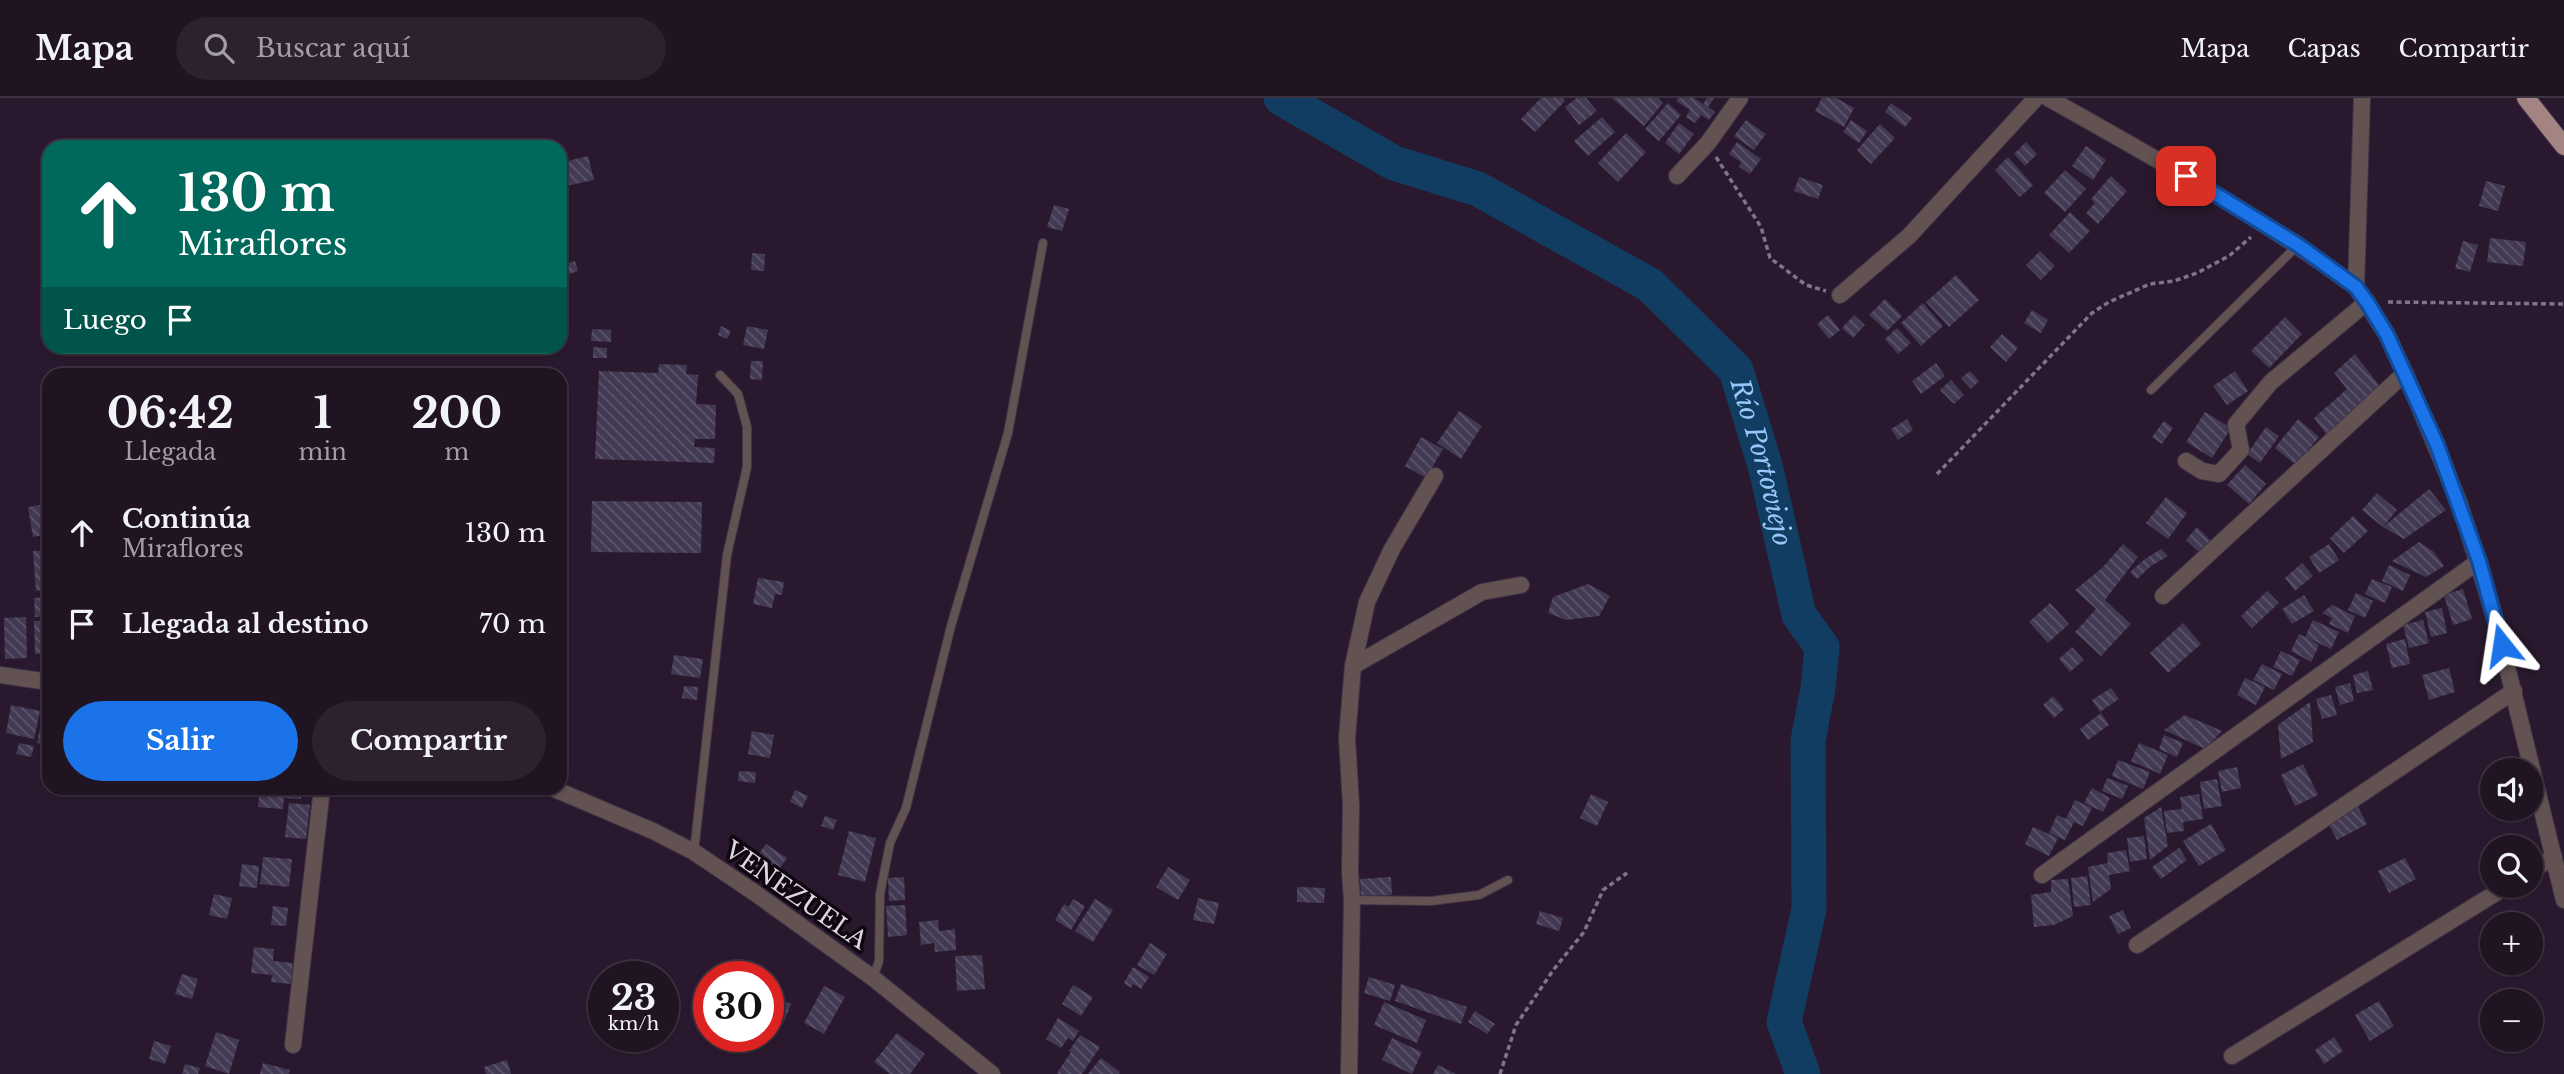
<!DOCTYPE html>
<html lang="es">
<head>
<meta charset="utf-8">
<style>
	:root { --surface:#201322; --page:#2d202f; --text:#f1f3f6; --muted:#a29ea5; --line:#3d3240; --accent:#1a73e8 }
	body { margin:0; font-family:"Libre Baskerville",serif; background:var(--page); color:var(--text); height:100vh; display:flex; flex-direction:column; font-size:26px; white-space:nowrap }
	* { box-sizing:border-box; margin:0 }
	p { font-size:23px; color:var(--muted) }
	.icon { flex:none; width:38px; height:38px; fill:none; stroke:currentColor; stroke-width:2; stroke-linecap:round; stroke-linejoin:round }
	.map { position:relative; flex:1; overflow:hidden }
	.side { position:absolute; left:42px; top:270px; width:525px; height:427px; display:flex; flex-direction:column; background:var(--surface); border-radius:21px; box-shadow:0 2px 5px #0004,0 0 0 2px var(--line) }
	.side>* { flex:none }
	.guide { position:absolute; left:42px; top:42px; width:525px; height:214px; border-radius:21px; box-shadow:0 2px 5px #0004,0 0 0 2px var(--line); background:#00695c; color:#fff; overflow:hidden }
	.fabs { position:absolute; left:2480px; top:660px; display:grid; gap:14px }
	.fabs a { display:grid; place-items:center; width:63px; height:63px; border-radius:50%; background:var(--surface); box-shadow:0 2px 5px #0004,0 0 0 2px var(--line); font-size:35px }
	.speed { position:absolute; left:588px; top:863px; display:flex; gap:14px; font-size:35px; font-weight:700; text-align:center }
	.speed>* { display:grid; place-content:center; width:91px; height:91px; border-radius:50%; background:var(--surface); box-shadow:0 2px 5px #0004,0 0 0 2px var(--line); line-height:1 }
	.speed small { font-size:18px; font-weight:400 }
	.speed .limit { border:10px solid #d22; background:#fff; color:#111 }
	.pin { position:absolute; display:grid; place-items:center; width:60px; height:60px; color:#fff; margin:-30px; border-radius:14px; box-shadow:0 4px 10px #0006 }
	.me { position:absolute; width:77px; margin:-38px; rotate:345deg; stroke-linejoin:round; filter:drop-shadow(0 0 5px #0008) }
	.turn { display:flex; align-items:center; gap:24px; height:147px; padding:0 21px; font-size:32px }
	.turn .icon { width:91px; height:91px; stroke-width:2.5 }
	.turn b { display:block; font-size:49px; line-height:60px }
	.then { display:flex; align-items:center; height:66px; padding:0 21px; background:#0003; gap:14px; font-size:26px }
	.eta { display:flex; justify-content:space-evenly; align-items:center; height:119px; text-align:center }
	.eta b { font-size:42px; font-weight:700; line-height:49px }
	.cta { display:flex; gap:14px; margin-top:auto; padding:14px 21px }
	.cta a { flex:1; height:80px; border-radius:42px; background:var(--accent); color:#fff; font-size:28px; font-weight:700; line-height:80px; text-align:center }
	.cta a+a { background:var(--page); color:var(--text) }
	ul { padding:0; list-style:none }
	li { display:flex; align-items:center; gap:21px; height:91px; padding:0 21px }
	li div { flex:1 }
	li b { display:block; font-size:26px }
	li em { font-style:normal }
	header { display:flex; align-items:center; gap:42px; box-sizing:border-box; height:98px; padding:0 35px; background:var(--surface); border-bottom:2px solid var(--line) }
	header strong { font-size:33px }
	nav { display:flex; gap:38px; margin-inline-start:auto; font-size:24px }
	.search { width:490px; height:63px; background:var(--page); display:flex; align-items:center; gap:18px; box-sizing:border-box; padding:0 24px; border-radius:38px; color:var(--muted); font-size:26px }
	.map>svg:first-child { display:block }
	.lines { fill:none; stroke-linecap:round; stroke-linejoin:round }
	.river { stroke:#103d61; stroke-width:35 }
	.building { fill:url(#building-back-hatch) }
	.lane-casing { stroke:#433347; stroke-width:10 }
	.street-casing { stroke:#433347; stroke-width:18 }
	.primary-casing { stroke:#433347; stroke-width:20 }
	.path { stroke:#827485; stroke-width:3.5; stroke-dasharray:5 3.5; stroke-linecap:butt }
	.lane { stroke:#625352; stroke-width:8 }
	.street { stroke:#625352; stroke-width:16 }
	.primary { stroke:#a38482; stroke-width:18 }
	.route-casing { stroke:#114b97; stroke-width:18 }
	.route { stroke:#1a73e8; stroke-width:12 }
	.labels { text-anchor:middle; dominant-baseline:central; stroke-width:7; stroke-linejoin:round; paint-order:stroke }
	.street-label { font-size:24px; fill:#e0d5e3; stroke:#0f0710 }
	.water-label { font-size:26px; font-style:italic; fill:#95c8f9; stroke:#0f0710 }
</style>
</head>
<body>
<header>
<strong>Mapa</strong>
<div class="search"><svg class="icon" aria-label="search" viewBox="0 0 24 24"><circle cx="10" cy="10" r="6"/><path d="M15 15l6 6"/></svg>Buscar aquí</div>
<nav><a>Mapa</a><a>Capas</a><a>Compartir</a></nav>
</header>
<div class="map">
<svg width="2564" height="976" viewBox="0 0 2564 976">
	<defs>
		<pattern id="building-back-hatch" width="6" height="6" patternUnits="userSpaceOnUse" patternTransform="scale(1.75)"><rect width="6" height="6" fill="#423953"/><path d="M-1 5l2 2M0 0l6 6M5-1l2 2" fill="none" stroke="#5d556c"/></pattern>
	</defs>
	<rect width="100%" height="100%" fill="#2a192e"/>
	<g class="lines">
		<path class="river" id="s1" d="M1281,0l113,65 84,26 172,96 86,85 30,99 33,146 23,32 -4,41 -10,53 1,168 -25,113 19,52"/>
	</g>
	<g class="building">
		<path d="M1541,0h22l2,3 -30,31 -14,-13z"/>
		<path d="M1577,0h9l11,13 -18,14 -14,-18z"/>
		<path d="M1612,0h46l5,5 -19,23z"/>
		<path d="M1678,0h16l9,6 4,-6h7l-6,9 7,5 -6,8 -8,-5 -6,8 -9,-6 4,-7 -14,-9z"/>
		<path d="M1822,0h14l18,10 -10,19 -29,-16z"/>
		<path d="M1668,5l13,12 -22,26 -14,-12z"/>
		<path d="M1891,5l21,15 -7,9 -20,-15z"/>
		<path d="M1602,19l13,15 -27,24 -14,-15z"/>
		<path d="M1746,22l20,14 -12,16 -20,-14z"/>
		<path d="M1851,22l16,11 -8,12 -16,-11z"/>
		<path d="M1679,25l15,11 -15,20 -14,-11z"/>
		<path d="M1880,26l15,14 -24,26 -14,-14z"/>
		<path d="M1626,35l20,19 -28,30 -20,-19z"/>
		<path d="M1737,44l24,17 -11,15 -11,-7 2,-5 -12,-8z"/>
		<path d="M2026,44l11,12 -12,12 -11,-12z"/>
		<path d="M2086,48l20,14 -13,20 -21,-14z"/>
		<path d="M588,58l6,24 -33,7 -1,-24z"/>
		<path d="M2008,59l25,28 -13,12 -25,-27z"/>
		<path d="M2065,72l21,19 -21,23 -21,-19z"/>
		<path d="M2111,78l16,15 -29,33 -12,-11 9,-10 -4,-4z"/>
		<path d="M1799,79l24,8 -5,14 -24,-8z"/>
		<path d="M2486,83l19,5 -7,25 -19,-5z"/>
		<path d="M1054,107l15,4 -7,22 -15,-4z"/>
		<path d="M2070,114l20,19 -21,22 -20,-18z"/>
		<path d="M2490,140l36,4 -3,24 -36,-4z"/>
		<path d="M2463,143l15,4 -8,27 -15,-4z"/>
		<path d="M2040,153l15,15 -14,14 -15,-15z"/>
		<path d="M752,155l13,1 -1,17 -13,-1z"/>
		<path d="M575,163l3,10 -14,5 -4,-10z"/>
		<path d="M1956,177l23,25 -30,27 -23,-25z"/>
		<path d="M1885,201l17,17 -15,15 -18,-16z"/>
		<path d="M1923,205l20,23 -22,20 -20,-23z"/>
		<path d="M2032,212l16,10 -7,13 -17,-10z"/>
		<path d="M1828,217l12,15 -11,9 -12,-15z"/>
		<path d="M1854,217l11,10 -12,13 -11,-10z"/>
		<path d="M2285,219l17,17 -33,34 -18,-17z"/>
		<path d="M721,228l10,5 -4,8 -9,-4z"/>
		<path d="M747,228l21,4 -4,19 -21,-4z"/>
		<path d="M1897,230l14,15 -13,11 -13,-15z"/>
		<path d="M592,231l19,1v12l-20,-1z"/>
		<path d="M2002,236l16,14 -12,14 -16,-15z"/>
		<path d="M593,249l14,1v10h-14z"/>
		<path d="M2355,256l27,35 -53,49 -15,-20 33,-29 -13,-16z"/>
		<path d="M751,263h12l-1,19 -12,-1z"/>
		<path d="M1936,265l9,13 -24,18 -9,-13z"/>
		<path d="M659,266l28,1 -1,9 12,1 -2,29 20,1 -1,34h-20l-1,8 21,1 -1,15 -119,-4 4,-88 59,2z"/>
		<path d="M1970,273l9,10 -8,8 -10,-11z"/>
		<path d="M2235,273l13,20 -21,14 -14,-19z"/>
		<path d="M1951,282l13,15 -10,9 -14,-14z"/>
		<path d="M1459,313l23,15 -21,33 -24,-16z"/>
		<path d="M2205,314l26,16 -19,30 -26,-16z"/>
		<path d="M1907,321l6,11 -15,10 -7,-11z"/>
		<path d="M2298,321l21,18 -23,28 -21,-17z"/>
		<path d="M2164,323l9,7 -11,16 -10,-7z"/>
		<path d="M2266,329l13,9 -19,27 -13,-9z"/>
		<path d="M1421,339l22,12 -17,29 -21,-12z"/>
		<path d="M2245,367l21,19 -17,20 -22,-19z"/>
		<path d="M2429,391l17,21 -42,29 -21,-12z"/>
		<path d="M2377,395l20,17 -14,17 -21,-17z"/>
		<path d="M2166,399l21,16 -19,26 -22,-16z"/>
		<path d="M592,403l110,1 -1,51 -110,-1z"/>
		<path d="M46,406l3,30 -16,3 -5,-30z"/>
		<path d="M2353,418l15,15 -24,22 -14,-15z"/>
		<path d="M2197,429l17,17 -11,12 -17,-16z"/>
		<path d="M2419,444l15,10 10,14 -18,11 -34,-16z"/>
		<path d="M2123,446l15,13 -33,43 26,24 -30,32 -26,-24 21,-23 -21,-19 27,-22z"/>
		<path d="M2329,446l10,16 -20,13 -10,-16z"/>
		<path d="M2161,451l7,7 -17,10 -14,13 -7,-7 15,-13z"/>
		<path d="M49,452v40l-13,1 -3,-40z"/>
		<path d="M2302,465l11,13 -18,15 -10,-13z"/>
		<path d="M2389,467l21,10 -7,16 -21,-10z"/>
		<path d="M758,480l26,4 -2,13 -7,-1 -3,14 -19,-4z"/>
		<path d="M2372,481l20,8 -7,16 -20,-9z"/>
		<path d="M1588,486l22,12 -11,20 -33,4 -18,-7 5,-16z"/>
		<path d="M2463,491l9,30 -19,6 -9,-30z"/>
		<path d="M2267,493l12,12 -27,25 -11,-12z"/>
		<path d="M2356,495l17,8 -8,17 -17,-8z"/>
		<path d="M2304,497l10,16 -22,13 -10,-15z"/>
		<path d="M49,499v19l-14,1 -1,-19z"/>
		<path d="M2050,505l19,21 -21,19 -19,-21z"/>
		<path d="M2332,507l23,11 -7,17 -19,-9 3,-6 -10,-5z"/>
		<path d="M2442,510l5,25 -16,4 -6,-25z"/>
		<path d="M26,519l1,41 -22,1 -1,-41z"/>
		<path d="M2313,522l26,12 -8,17 -23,-11 11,7 -8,17 -20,-11 8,-17 6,3z"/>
		<path d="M2423,522l6,23 -20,5 -6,-23z"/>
		<path d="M34,523h15v32l-14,1z"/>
		<path d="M2183,525l18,21 -33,29 -18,-20z"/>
		<path d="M2405,541l5,25 -18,4 -6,-24z"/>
		<path d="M2072,549l12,13 -14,12 -11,-13z"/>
		<path d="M2281,553l19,9 -8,16 -19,-9z"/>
		<path d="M674,557l29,4 -3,19 -29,-4z"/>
		<path d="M2262,566l20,10 -8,16 -21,-10z"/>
		<path d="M2449,570l6,24 -26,8 -7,-25z"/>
		<path d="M2368,573l5,19 -16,3 -4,-18z"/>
		<path d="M2245,580l20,9 -9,18 -19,-10z"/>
		<path d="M2350,585l4,18 -14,4 -5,-18z"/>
		<path d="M684,588l14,1 -1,13 -15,-2z"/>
		<path d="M2111,590l8,11 -19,13 -8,-12z"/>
		<path d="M2331,597l6,20 -15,4 -6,-20z"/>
		<path d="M2053,598l11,13 -10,9 -11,-13z"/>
		<path d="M2310,604l3,40 -32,17 -3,-34z"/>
		<path d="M11,607l29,6 -6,28 -28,-6z"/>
		<path d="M2101,615l8,12 -21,15 -8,-11z"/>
		<path d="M43,617l6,1v30l-12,-3z"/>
		<path d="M2185,617l37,16 -17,18 -41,-19z"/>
		<path d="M752,633l22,4 -4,23 -22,-4z"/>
		<path d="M2164,637l19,8 -6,14 -18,-8z"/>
		<path d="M19,645l15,3 -3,11 -15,-3z"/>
		<path d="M2139,645l29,12 -8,19 -29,-13z"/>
		<path d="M2118,662l32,12 -7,17 -31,-13z"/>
		<path d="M2303,666l15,31 -23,11 -14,-31z"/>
		<path d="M2237,669l4,21 -19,4 -4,-21z"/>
		<path d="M739,673l17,1 -1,11 -17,-2z"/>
		<path d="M2107,680l21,8 -6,13 -20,-8z"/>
		<path d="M2217,681l5,27 -18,3 -4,-27z"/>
		<path d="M260,690h42l-1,11 -17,-1 -1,11 -25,-2z"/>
		<path d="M2092,690l18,10 -7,14 -19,-9z"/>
		<path d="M795,692l13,6 -6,12 -12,-6z"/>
		<path d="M1591,696l17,8 -11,24 -17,-8z"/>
		<path d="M2199,696l4,25 -20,3 1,9 -17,2 -3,-22 18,-2 -2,-12z"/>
		<path d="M2075,702l17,8 -9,18 -9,-4 -9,18 -16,-7 8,-18 9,4z"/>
		<path d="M289,705l21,2 -4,34 -21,-2z"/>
		<path d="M2357,707l10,19 -30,16 -10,-19z"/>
		<path d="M2161,709l7,39 -18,14 -6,-42z"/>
		<path d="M825,718l12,4 -4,10 -12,-4z"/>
		<path d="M2211,726l15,26 -27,16 -16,-25z"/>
		<path d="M2033,729l25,11 -9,18 -24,-12z"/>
		<path d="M849,733l27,7 -11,44 -27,-7z"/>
		<path d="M2144,738l3,23 -17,3 -3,-24z"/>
		<path d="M766,746l21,14 -16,23 -19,-13 2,-4 -2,-1z"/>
		<path d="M2179,750l8,12 -26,19 -9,-12z"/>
		<path d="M2126,752l4,21 -21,4 2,14 -18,13 -5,-35 20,-4 -1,-10z"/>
		<path d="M263,759l29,2 -3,28 -29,-3z"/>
		<path d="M2405,760l11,21 -27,14 -11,-22z"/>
		<path d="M242,766l17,2 -2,22 -18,-2z"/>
		<path d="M1168,769l22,13 -12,20 -22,-13z"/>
		<path d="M2087,778l4,29 -17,2 -3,-29z"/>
		<path d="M904,779l1,23 -16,1 -1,-23z"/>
		<path d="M1391,779l1,18 -31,1 -1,-17z"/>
		<path d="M2068,781l5,37 -19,9 -20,2 -3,-32 20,-3v-12z"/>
		<path d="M1297,789l28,1 -1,15 -27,-1z"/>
		<path d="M214,796l18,4 -5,21 -18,-4z"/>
		<path d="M1198,800l21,5 -5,21 -21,-4z"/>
		<path d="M1073,801l12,7 -14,24 -16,-10 9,-16 5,3z"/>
		<path d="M1095,801l18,11 -20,32 -18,-11z"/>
		<path d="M905,807l2,30 -19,2 -2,-31z"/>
		<path d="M273,808l15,2 -2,18 -15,-1z"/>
		<path d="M2123,812l8,18 -13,6 -9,-18z"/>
		<path d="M1540,813l23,7 -4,13 -23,-7z"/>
		<path d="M938,822l1,11 16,-2 1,21 -21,2 -1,-9 -13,2 -2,-23z"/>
		<path d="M1150,845l17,11 -13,21 -17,-10z"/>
		<path d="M254,849l20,2 -1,12 20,2 -2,21 -20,-2 1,-7 -21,-2z"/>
		<path d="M982,857l3,34 -28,2 -2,-35z"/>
		<path d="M738,863l26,5 -2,10h-26z"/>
		<path d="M1133,869l16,10 -8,12 -8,-5 -2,4 -7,-5z"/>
		<path d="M182,876l16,5 -6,20 -17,-5z"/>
		<path d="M1369,879l26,8 -5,16 -26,-8z"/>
		<path d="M1401,886l66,23 -6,17 -66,-23z"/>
		<path d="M1073,887l20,12 -12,19 -19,-12z"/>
		<path d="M824,888l21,11 -21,37 -20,-11z"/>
		<path d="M776,900l15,6 -8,20 -15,-6z"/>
		<path d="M2379,903l15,25 -24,15 -15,-26z"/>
		<path d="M1384,904l42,18 -9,23 -43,-18z"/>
		<path d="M1475,913l20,13 -8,10 -19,-12z"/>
		<path d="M1058,920l21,13 -6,10 -5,-3 -7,10 -15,-9z"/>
		<path d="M216,934l23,8 -10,34 -24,-8z"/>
		<path d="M897,935l28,21 -15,20h-20l-16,-12z"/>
		<path d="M1080,937l20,12 -18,27h-23l-2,-1 14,-21 -2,-1z"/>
		<path d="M2334,939l9,14 -19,13 -9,-14z"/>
		<path d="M1392,940l30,14 -10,22 -30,-14z"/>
		<path d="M154,943l17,5 -6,18 -16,-5z"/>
		<path d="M1101,960l19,14 -1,2h-31z"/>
		<path d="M507,962l4,14h-25l-2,-7z"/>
		<path d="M263,965l27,7 -1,4h-29z"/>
		<path d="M185,966l15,4 -2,6h-16z"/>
		<path d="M1438,967l18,9h-23z"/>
	</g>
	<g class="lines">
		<defs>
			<g id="lane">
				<path d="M2151,292l147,-145"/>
				<path d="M694,754l33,-297 20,-88v-40l-9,-33 -18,-19"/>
				<path d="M1352,802l79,1 48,-6 29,-15"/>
				<path d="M873,880l6,-17 1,-67 10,-51 16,-35 45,-182 57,-193 35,-190"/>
			</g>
			<g id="street">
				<path d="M2048,0c107,60 209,117 308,189"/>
				<path d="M2362,0l-6,189 31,48 18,38 54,129 37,120 68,278"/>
				<path d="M1677,78l31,-33 32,-45"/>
				<path d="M1840,197l69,-59 127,-138"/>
				<path d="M2186,363l16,10 17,3 22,-24 -5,-26 35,-42 96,-80"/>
				<path d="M2163,498l242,-223"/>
				<path d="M1353,568l129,-74 39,-7"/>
				<path d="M0,577l49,7"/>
				<path d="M552,690l101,43 41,21 61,41 118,85 119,96"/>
				<path d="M2530,773l24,-14"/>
				<path d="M2042,777l437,-314"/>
				<path d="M2137,847l377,-254"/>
				<path d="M293,947l29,-257"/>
				<path d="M2232,958l275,-170"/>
				<path d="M1349,976l3,-174 -2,-28 1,-67 -4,-67 6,-72 14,-64 25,-53 43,-73"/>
			</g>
			<path id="primary" d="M2526,0l38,48"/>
		</defs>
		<use href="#lane" class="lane-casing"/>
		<use href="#street" class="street-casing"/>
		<use href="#primary" class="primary-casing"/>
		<g class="path">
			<path d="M1716,59l45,70 9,31 36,27 20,6"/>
			<path d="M2388,204l176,2"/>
			<path d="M1937,376l155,-161 17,-11 41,-18 24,-3 23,-8 32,-17 22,-19"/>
			<path d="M1500,976l16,-49 38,-56 30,-37 19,-42 24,-17"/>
		</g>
		<use href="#lane" class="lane"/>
		<use href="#street" class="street"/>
		<use href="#primary" class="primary"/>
	</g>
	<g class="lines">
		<defs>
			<path id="route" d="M2186,78l112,69 58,42 11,15 20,33 50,110 42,116 23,84"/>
		</defs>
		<use href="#route" class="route-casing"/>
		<use href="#route" class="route"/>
	</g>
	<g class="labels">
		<g class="street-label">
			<text transform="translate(796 797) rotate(35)">VENEZUELA</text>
		</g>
		<g class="water-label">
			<text stroke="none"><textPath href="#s1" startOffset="632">Río Portoviejo</textPath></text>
		</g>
	</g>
</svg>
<div class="fabs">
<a><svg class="icon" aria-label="sound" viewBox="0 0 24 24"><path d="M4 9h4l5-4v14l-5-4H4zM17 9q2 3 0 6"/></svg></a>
<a><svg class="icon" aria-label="search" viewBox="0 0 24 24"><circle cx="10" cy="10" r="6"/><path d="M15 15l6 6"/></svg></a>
<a>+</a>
<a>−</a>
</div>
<div class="speed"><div>23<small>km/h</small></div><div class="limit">30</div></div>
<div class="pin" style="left:2186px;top:78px;background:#d93025"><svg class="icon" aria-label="arrive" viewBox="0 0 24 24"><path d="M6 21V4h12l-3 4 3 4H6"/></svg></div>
<svg class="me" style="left:2502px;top:547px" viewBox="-20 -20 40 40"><path d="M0-17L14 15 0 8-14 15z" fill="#1a73e8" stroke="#fff" stroke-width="4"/></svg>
<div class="guide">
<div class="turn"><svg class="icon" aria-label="ahead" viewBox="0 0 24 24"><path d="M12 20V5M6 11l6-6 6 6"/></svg><div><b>130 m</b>Miraflores</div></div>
<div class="then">Luego<svg class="icon" aria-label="arrive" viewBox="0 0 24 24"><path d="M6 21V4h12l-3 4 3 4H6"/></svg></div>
</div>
<section class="side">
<div class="eta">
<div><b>06:42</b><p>Llegada</p></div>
<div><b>1</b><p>min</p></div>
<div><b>200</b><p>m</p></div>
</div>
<ul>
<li><svg class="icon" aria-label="ahead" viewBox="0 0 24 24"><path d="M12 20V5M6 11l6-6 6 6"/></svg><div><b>Continúa</b><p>Miraflores</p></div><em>130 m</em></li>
<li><svg class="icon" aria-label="arrive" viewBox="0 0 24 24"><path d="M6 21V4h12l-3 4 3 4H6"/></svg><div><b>Llegada al destino</b></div><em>70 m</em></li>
</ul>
<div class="cta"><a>Salir</a><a>Compartir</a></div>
</section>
</div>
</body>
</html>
